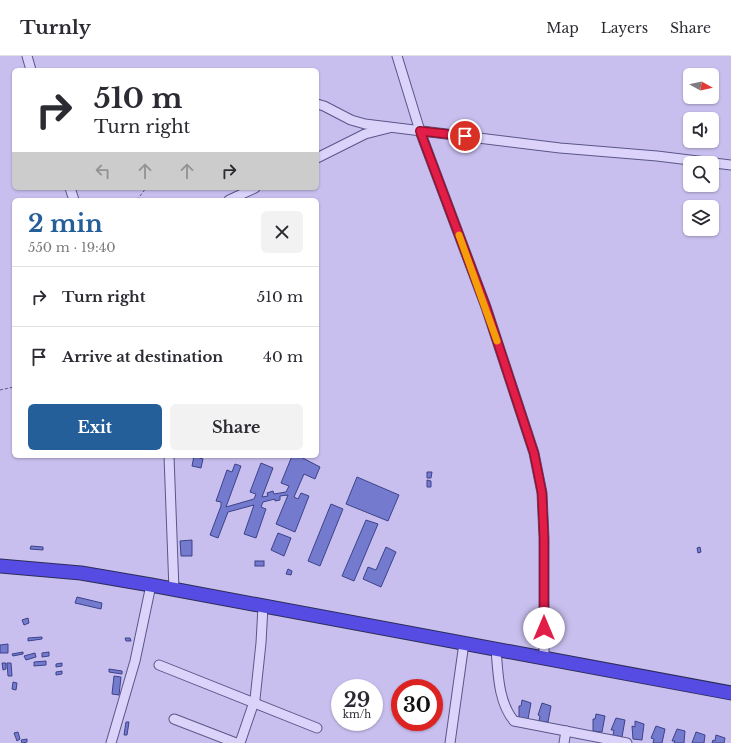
<!DOCTYPE html>
<html lang="en">
<head>
<meta charset="utf-8">
<style>
	:root { --surface:#fff; --page:#f2f2f3; --text:#2b2b33; --muted:#7c7c81; --line:#e1e1e2; --accent:#255f9a }
	body { margin:0; font-family:"Libre Baskerville",serif; background:var(--page); color:var(--text); height:100vh; display:flex; flex-direction:column; font-size:15px; white-space:nowrap }
	* { box-sizing:border-box; margin:0 }
	p { font-size:13px; color:var(--muted) }
	.icon { flex:none; width:22px; height:22px; fill:none; stroke:currentColor; stroke-width:2; stroke-linecap:round; stroke-linejoin:round }
	.map { position:relative; flex:1; overflow:hidden }
	.drawer { position:absolute; left:12px; top:142px; width:307px; height:260px; display:flex; flex-direction:column; background:var(--surface); border-radius:6px; box-shadow:0 1px 3px #0004 }
	.drawer>* { flex:none }
	.banner { position:absolute; left:12px; top:12px; width:307px; height:122px; border-radius:6px; box-shadow:0 1px 3px #0004; background:#fff; color:var(--text); overflow:hidden }
	.needle { width:26px; rotate:98deg }
	.fabs { position:absolute; left:683px; top:12px; display:grid; gap:8px }
	.fabs a { display:grid; place-items:center; width:36px; height:36px; border-radius:6px; background:var(--surface); box-shadow:0 1px 3px #0004; font-size:20px }
	.speed { position:absolute; left:331px; top:623px; display:flex; gap:8px; font-size:20px; font-weight:700; text-align:center }
	.speed>* { display:grid; place-content:center; width:52px; height:52px; border-radius:50%; background:var(--surface); box-shadow:0 1px 3px #0004; line-height:1 }
	.speed small { font-size:10px; font-weight:400 }
	.speed .limit { border:6px solid #d22; background:#fff; color:#111 }
	.pin { position:absolute; display:grid; place-items:center; width:34px; height:34px; color:#fff; margin:-17px; border:2px solid #fff; border-radius:50%; box-shadow:0 1px 4px #0007 }
	.me { position:absolute; width:44px; margin:-22px; rotate:0deg; stroke-linejoin:round; filter:drop-shadow(0 0 3px #0008) }
	.turn { display:flex; align-items:center; gap:14px; height:84px; padding:0 16px; font-size:18px }
	.turn .icon { width:52px; height:52px; stroke-width:2.5 }
	.turn b { display:block; font-size:28px; line-height:34px }
	.lanes { display:flex; align-items:center; height:38px; padding:0 16px; background:#0003; justify-content:center; gap:20px; direction:ltr }
	.lanes .off { opacity:.35 }
	.round { display:grid; place-items:center; flex:none; width:42px; height:42px; border-radius:6px; background:var(--page) }
	.overview { display:flex; align-items:center; justify-content:space-between; height:68px; padding:0 16px }
	h1 { font-size:24px; font-weight:800; line-height:30px; color:var(--accent) }
	.button { display:flex; gap:8px; margin-top:auto; padding:8px 16px }
	.button a { flex:1; height:46px; border-radius:6px; background:var(--accent); color:#fff; font-size:16px; font-weight:800; line-height:46px; text-align:center }
	.button a+a { background:var(--page); color:var(--text) }
	ul { padding:0; list-style:none }
	li { display:flex; align-items:center; gap:12px; height:60px; padding:0 16px; border-top:1px solid var(--line) }
	li div { flex:1 }
	li b { display:block; font-size:15px }
	li em { font-style:normal }
	header { display:flex; align-items:center; gap:24px; box-sizing:border-box; height:56px; padding:0 20px; background:var(--surface); border-bottom:1px solid var(--line) }
	header strong { font-size:19px }
	nav { display:flex; gap:22px; margin-inline-start:auto; font-size:14px }
	.map>svg:first-child { display:block }
	.building { fill:#747bcf; stroke:#3c4389 }
	.lines { fill:none; stroke-linecap:round; stroke-linejoin:round }
	.minor-casing { stroke:#595789; stroke-width:11 }
	.highway-casing { stroke:#2c2d56; stroke-width:15 }
	.path { stroke:#595789; stroke-width:1; stroke-dasharray:3 2; stroke-linecap:butt }
	.minor { stroke:#dbd3fa; stroke-width:9 }
	.highway { stroke:#564ce3; stroke-width:13 }
	.route-casing { stroke:#92132f; stroke-width:10 }
	.route { stroke:#e11d48; stroke-width:7 }
	.slow { stroke:#f59e0b; stroke-width:7 }
</style>
</head>
<body>
<header>
<strong>Turnly</strong>
<nav><a>Map</a><a>Layers</a><a>Share</a></nav>
</header>
<div class="map">
<svg width="731" height="687" viewBox="0 0 731 687">
	<rect width="100%" height="100%" fill="#c9bfef"/>
	<g class="building">
		<path d="M194,400l9,3 -2,9 -9,-2z"/>
		<path d="M292,400h7l21,11 -5,12 -11,-5 -10,23 4,2 3,-6 8,3 -14,36 -19,-8 12,-29 -8,1v4l-5,1v-2l-12,3 -2,5 5,2 -10,29 -12,-4 10,-29 -26,7 -10,26 -8,-3 11,-29v-4l-5,-1 11,-31 5,2 3,-8 6,2 -15,41 28,-8 2,-5 -6,-2 11,-29 12,5 -11,29 6,-1 -1,-3 6,-2 1,3 12,-2 3,-6 -8,-3z"/>
		<path d="M427,416h5l-1,6h-4z"/>
		<path d="M357,421l42,18 -11,26 -42,-17z"/>
		<path d="M427,424l4,1v6h-4z"/>
		<path d="M331,448l12,5 -23,57 -12,-5z"/>
		<path d="M366,464l12,4 -24,57 -12,-5z"/>
		<path d="M278,477l13,5 -7,18 -13,-6z"/>
		<path d="M192,484v16h-11l-1,-15z"/>
		<path d="M31,490l12,1v3l-13,-1z"/>
		<path d="M386,491l10,5 -15,35 -18,-8 5,-12 8,3z"/>
		<path d="M700,491l1,5 -3,1 -1,-5z"/>
		<rect x="255" y="505" width="9" height="5"/>
		<path d="M288,513l4,2 -1,4 -5,-1z"/>
		<path d="M77,541l25,6 -1,6 -26,-6z"/>
		<path d="M28,562l1,5 -5,2 -2,-5z"/>
		<path d="M42,581v2l-14,2v-3z"/>
		<path d="M125,582h5l1,3h-5z"/>
		<path d="M8,588v9h-8v-8z"/>
		<path d="M23,596v2l-10,2 -1,-2z"/>
		<path d="M49,596v4l-7,1v-4z"/>
		<path d="M35,597l1,4 -10,3 -2,-4z"/>
		<path d="M46,605v4l-12,1v-4z"/>
		<path d="M2,607h4v6l-3,1z"/>
		<path d="M7,607h4l1,13h-4z"/>
		<path d="M62,607v3l-6,1v-3z"/>
		<path d="M109,613l13,2v3l-13,-2z"/>
		<path d="M62,615v3l-6,1v-3z"/>
		<path d="M114,620l7,1 -2,18 -7,-1z"/>
		<path d="M13,626l4,1 -1,7 -4,-1z"/>
		<path d="M522,644l9,3 -3,16 -9,-1v-12h2z"/>
		<path d="M542,647l9,3 -3,16 -9,-1 1,-5 -2,-1z"/>
		<path d="M596,658l9,2 -3,16 -9,-1v-12h2z"/>
		<path d="M616,662l9,2 -3,17 -9,-2 1,-5h-3z"/>
		<path d="M635,665l9,3 -2,16 -9,-1 -1,-13 3,1z"/>
		<path d="M126,666h3l-2,13h-3z"/>
		<path d="M656,670l9,3 -3,14h-9l1,-4 -3,-1z"/>
		<path d="M677,673l8,2 -1,12h-10l1,-2h-3z"/>
		<path d="M18,676l2,7 -3,2 -3,-8z"/>
		<path d="M696,676l9,3 -1,8h-12z"/>
		<path d="M716,679l9,3 -1,5h-12l1,-3 2,1z"/>
		<path d="M27,683v3l-5,1 -1,-3z"/>
	</g>
	<g class="lines">
		<defs>
			<g id="minor">
				<path d="M27,0l4,14"/>
				<path d="M397,0l23,75 66,176 48,146 8,40 2,45v119"/>
				<path d="M317,48l7,2 27,14 14,4 195,24 97,8 74,9"/>
				<path d="M317,102l48,-24 24,-6"/>
				<path d="M70,132l4,12"/>
				<path d="M229,144l26,-12"/>
				<path d="M169,400l5,134"/>
				<path d="M496,593c2,23 2,53 18,72l113,22"/>
				<path d="M159,609l158,63"/>
				<path d="M174,663l62,24"/>
				<path d="M111,687l24,-82 16,-76"/>
				<path d="M240,687l15,-44 6,-56 2,-37"/>
				<path d="M450,687l14,-100"/>
				<path d="M564,687l2,-12"/>
			</g>
			<path id="highway" d="M0,510l81,7 70,12 580,108"/>
		</defs>
		<use href="#minor" class="minor-casing"/>
		<use href="#highway" class="highway-casing"/>
		<g class="path">
			<path d="M137,144l9,-12"/>
			<path d="M0,334l14,-3"/>
		</g>
		<use href="#minor" class="minor"/>
		<use href="#highway" class="highway"/>
	</g>
	<g class="lines">
		<defs>
			<path id="route" d="M465,80l-45,-5 66,176 48,146 8,40 2,45v90"/>
		</defs>
		<use href="#route" class="route-casing"/>
		<use href="#route" class="route"/>
		<path class="slow" d="M459,179l38,106"/>
	</g>
</svg>
<div class="fabs">
<a><svg class="needle" viewBox="-14 -14 28 28"><path d="M0-13l5 13h-10z" fill="#e53935"/><path d="M0 13l5-13h-10z" fill="#7c7c81"/></svg></a>
<a><svg class="icon" aria-label="sound" viewBox="0 0 24 24"><path d="M4 9h4l5-4v14l-5-4H4zM17 9q2 3 0 6"/></svg></a>
<a><svg class="icon" aria-label="search" viewBox="0 0 24 24"><circle cx="10" cy="10" r="6"/><path d="M15 15l6 6"/></svg></a>
<a><svg class="icon" aria-label="layers" viewBox="0 0 24 24"><path d="M12 4l9 5-9 5-9-5zM3 14l9 5 9-5"/></svg></a>
</div>
<div class="speed"><div>29<small>km/h</small></div><div class="limit">30</div></div>
<div class="pin" style="left:465px;top:80px;background:#d93025"><svg class="icon" aria-label="arrive" viewBox="0 0 24 24"><path d="M6 21V4h12l-3 4 3 4H6"/></svg></div>
<svg class="me" style="left:544px;top:572px" viewBox="-20 -20 40 40"><circle r="19" fill="#fff"/><path d="M0-13L10 11 0 6-10 11z" fill="#e11d48"/></svg>
<div class="banner">
<div class="turn"><svg class="icon" aria-label="right" viewBox="0 0 24 24"><path d="M7 20v-9h11M14 6l5 5-5 5"/></svg><div><b>510 m</b>Turn right</div></div>
<div class="lanes"><svg class="icon off" aria-label="left" viewBox="0 0 24 24"><path d="M17 20v-9H6M10 6l-5 5 5 5"/></svg><svg class="icon off" aria-label="ahead" viewBox="0 0 24 24"><path d="M12 20V5M6 11l6-6 6 6"/></svg><svg class="icon off" aria-label="ahead" viewBox="0 0 24 24"><path d="M12 20V5M6 11l6-6 6 6"/></svg><svg class="icon" aria-label="right" viewBox="0 0 24 24"><path d="M7 20v-9h11M14 6l5 5-5 5"/></svg></div>
</div>
<section class="drawer">
<div class="overview"><div><h1>2 min</h1><p>550 m · 19:40</p></div><a class="round"><svg class="icon" aria-label="close" viewBox="0 0 24 24"><path d="M6 6l12 12M18 6L6 18"/></svg></a></div>
<ul>
<li><svg class="icon" aria-label="right" viewBox="0 0 24 24"><path d="M7 20v-9h11M14 6l5 5-5 5"/></svg><div><b>Turn right</b></div><em>510 m</em></li>
<li><svg class="icon" aria-label="arrive" viewBox="0 0 24 24"><path d="M6 21V4h12l-3 4 3 4H6"/></svg><div><b>Arrive at destination</b></div><em>40 m</em></li>
</ul>
<div class="button"><a>Exit</a><a>Share</a></div>
</section>
</div>
</body>
</html>
